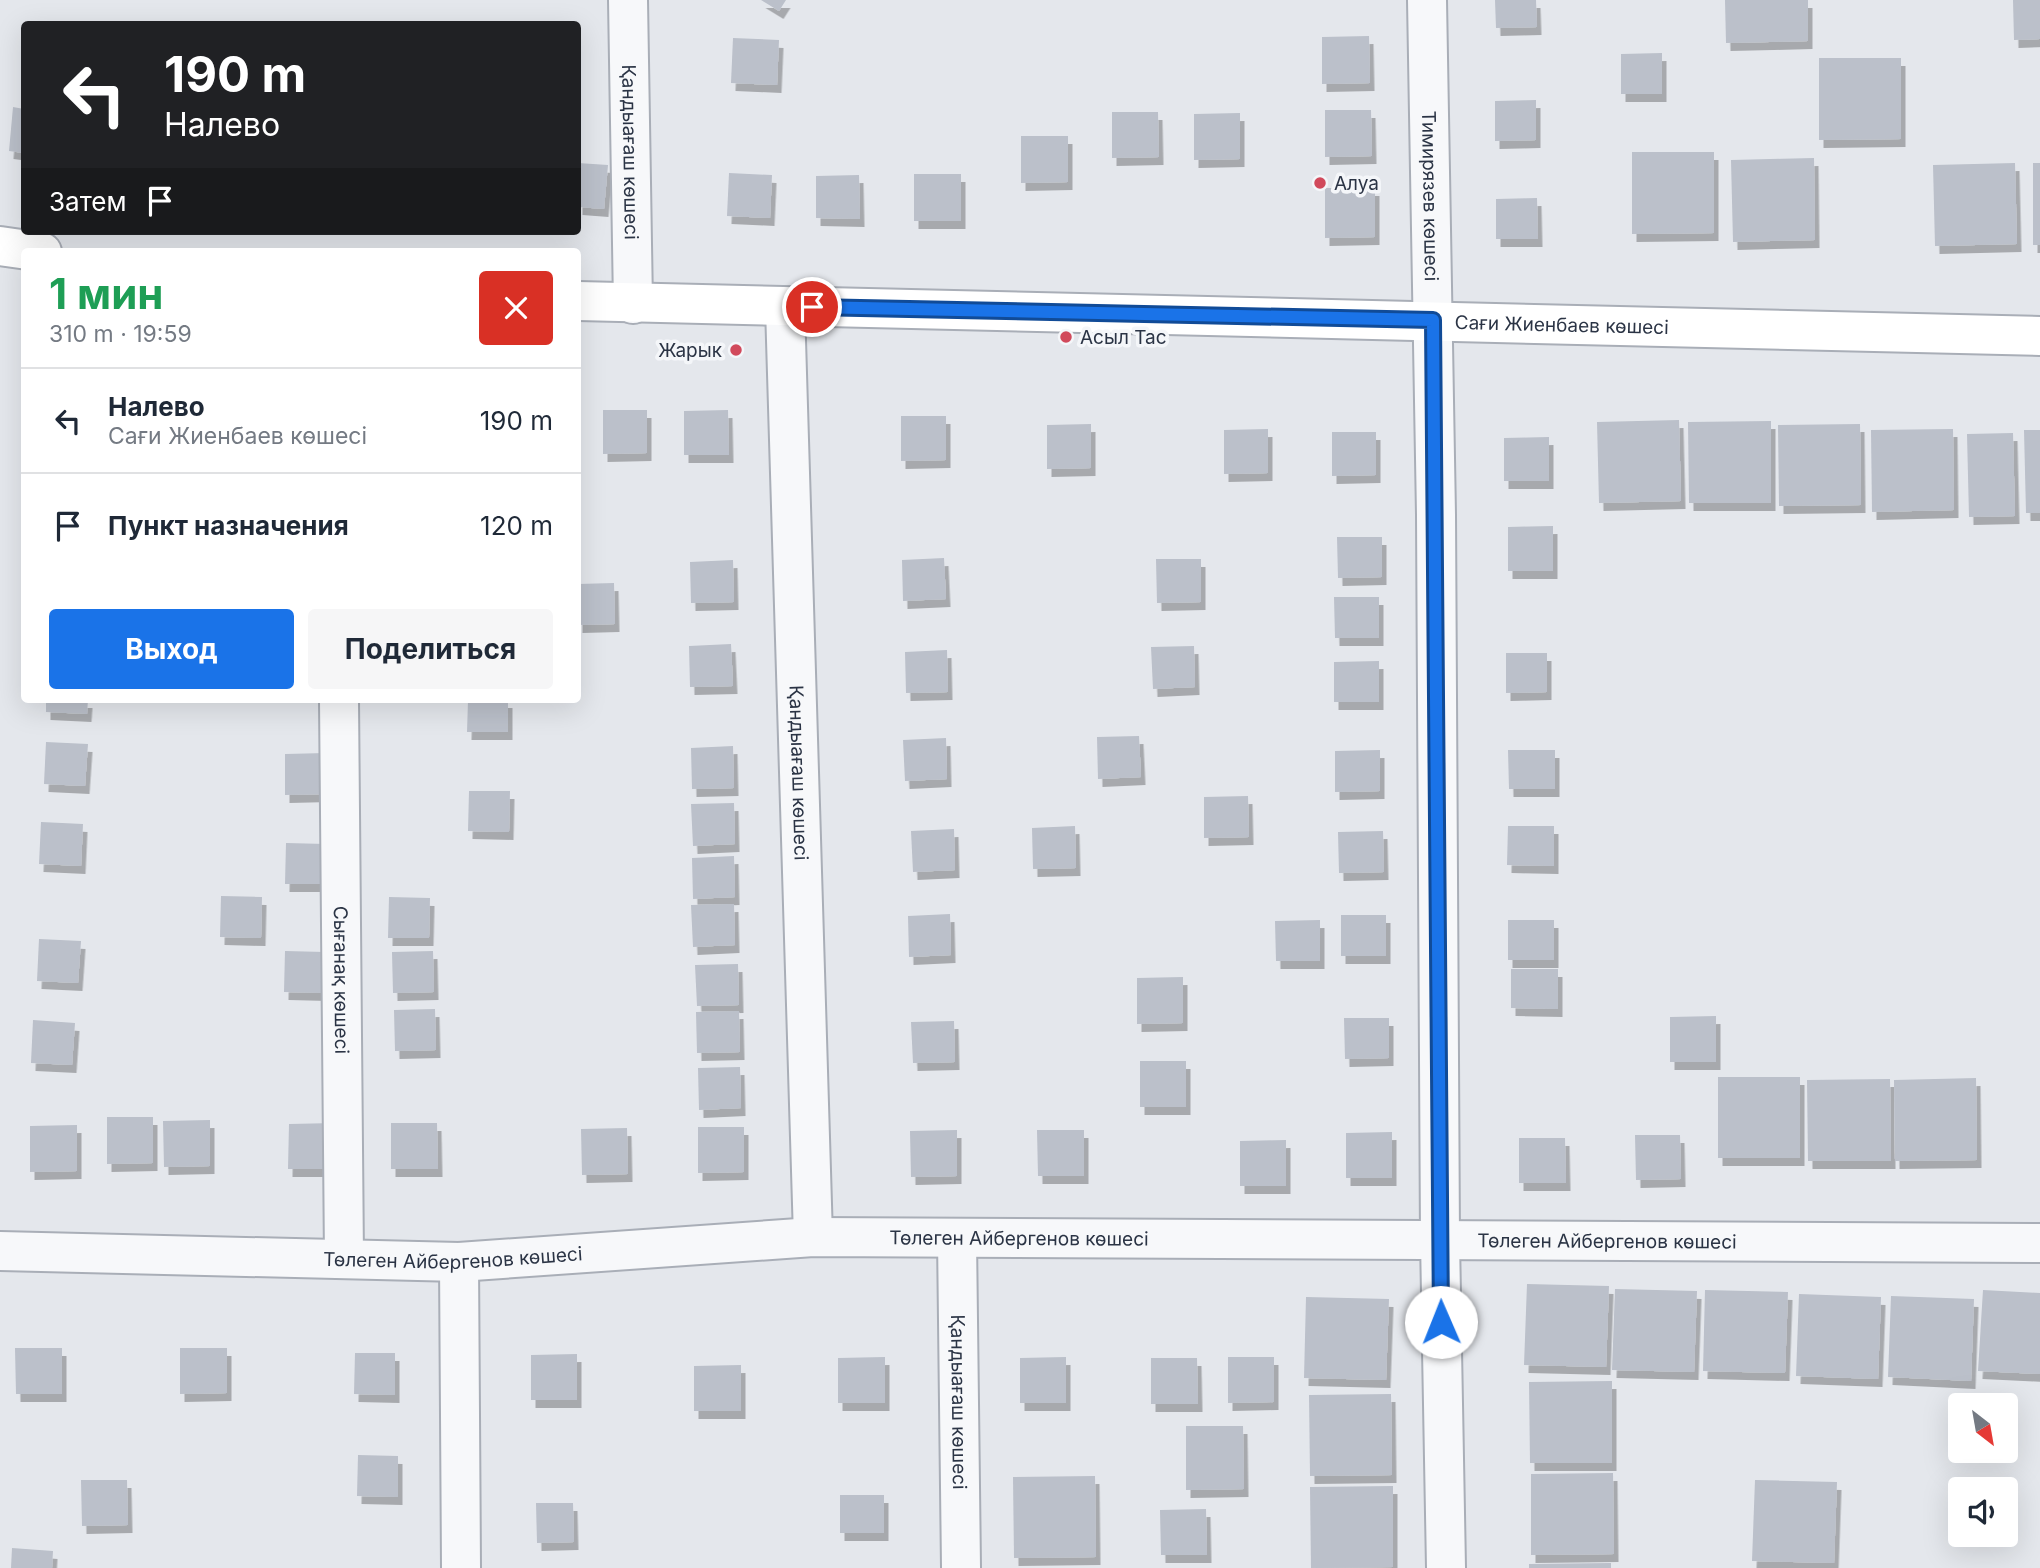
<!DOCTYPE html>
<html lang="ru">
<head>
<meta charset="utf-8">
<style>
	:root { --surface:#fff; --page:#f6f6f7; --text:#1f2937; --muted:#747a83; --line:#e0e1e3; --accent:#1a73e8 }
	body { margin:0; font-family:Inter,sans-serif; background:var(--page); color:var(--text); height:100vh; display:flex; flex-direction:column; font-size:26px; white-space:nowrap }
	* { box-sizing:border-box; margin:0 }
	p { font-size:23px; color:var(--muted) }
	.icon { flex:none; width:38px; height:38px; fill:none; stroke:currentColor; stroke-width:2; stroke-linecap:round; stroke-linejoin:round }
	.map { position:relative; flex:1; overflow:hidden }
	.details { position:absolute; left:21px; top:248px; width:560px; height:455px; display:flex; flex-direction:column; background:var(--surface); border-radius:7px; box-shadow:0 7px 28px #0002 }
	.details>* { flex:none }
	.banner { position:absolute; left:21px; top:21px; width:560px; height:214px; border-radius:7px; box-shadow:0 7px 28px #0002; background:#202124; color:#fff; overflow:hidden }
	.needle { width:46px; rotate:149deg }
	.tools { position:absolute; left:1948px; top:1393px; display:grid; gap:14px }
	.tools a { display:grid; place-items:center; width:70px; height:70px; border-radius:7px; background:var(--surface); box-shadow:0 7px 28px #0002; font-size:35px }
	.pin { position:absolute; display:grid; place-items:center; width:60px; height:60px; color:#fff; margin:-30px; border:4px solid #fff; border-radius:50%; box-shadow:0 2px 7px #0007 }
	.me { position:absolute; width:77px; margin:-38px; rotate:359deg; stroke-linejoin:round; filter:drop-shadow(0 0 5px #0008) }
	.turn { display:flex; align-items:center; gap:24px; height:147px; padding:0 28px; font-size:32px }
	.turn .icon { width:91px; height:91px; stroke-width:2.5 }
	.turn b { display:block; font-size:49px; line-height:60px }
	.then { display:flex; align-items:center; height:66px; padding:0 28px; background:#0003; gap:14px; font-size:26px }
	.round { display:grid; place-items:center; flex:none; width:74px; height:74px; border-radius:7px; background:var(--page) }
	.overview { display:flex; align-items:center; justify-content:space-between; height:119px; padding:0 28px }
	h1 { font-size:42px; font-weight:700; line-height:52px; color:#1e9e55 }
	.cta { display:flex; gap:14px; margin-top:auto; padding:14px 28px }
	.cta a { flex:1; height:80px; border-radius:7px; background:var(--accent); color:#fff; font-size:28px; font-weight:700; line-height:80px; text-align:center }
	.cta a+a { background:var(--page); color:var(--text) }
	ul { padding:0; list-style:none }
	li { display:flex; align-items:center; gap:21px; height:105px; padding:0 28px; border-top:2px solid var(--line) }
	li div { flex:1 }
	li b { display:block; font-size:26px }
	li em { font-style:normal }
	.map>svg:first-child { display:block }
	.building { fill:#bbc0ca; filter:url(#shadow) }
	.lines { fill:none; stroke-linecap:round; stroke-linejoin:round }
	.street-casing { stroke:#a9aeb7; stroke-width:42 }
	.secondary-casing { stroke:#a9aeb7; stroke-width:42 }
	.street { stroke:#f7f8fa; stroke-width:38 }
	.secondary { stroke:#fff; stroke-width:38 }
	.route-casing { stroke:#114b97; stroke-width:18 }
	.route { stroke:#1a73e8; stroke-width:12 }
	.poi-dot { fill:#d1495b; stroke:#f4f6f9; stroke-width:2.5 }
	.labels { text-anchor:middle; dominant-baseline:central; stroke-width:7; stroke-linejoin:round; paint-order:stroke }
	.street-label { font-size:19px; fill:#2b3445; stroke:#f4f6f9 }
	.poi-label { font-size:19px; fill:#2b3445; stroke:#f4f6f9; text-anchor:start }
</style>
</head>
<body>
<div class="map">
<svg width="2040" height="1568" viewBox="0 0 2040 1568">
	<defs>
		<filter id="shadow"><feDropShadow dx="4.5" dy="8" stdDeviation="0" flood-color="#0004"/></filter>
	</defs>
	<rect width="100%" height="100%" fill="#e4e7ec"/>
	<g class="building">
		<path d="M761,0h25l-7,11z"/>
		<path d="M1495,0h41l1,27 -41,1z"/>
		<path d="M1725,0h83v41l-82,2z"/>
		<path d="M2013,0h27v39l-26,1z"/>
		<path d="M1369,36l1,47 -48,1v-47z"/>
		<path d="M733,38l46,2 -2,45 -46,-2z"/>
		<path d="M1662,53v41h-41v-40z"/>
		<path d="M1819,58h82v81l-82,1z"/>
		<path d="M1536,100v40l-41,1v-40z"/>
		<path d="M13,107l11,2v44l-15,-2z"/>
		<path d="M1325,110h46l1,46 -47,1z"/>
		<path d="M1112,112h46l1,45 -47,1z"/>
		<path d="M1240,113v46l-46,1v-46z"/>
		<path d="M1021,136h47v46l-47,1z"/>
		<path d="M1632,152h82v81l-82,1z"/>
		<path d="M1814,158l1,82 -82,2 -2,-82z"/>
		<path d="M578,163l30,2 -4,44 -26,-2z"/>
		<path d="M2015,163l2,81 -82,2 -2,-81z"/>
		<rect x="2033" y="163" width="7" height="82"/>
		<path d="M729,173l43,2 -2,43 -43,-2z"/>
		<rect x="914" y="174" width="47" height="47"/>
		<path d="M859,175l1,44 -44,-1v-42z"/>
		<path d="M1325,188h50v49l-50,1z"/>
		<path d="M1537,198l1,41h-42v-40z"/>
		<path d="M603,410h44v43l-44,1z"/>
		<path d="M728,410l1,45h-45v-44z"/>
		<path d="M901,416h45v44l-45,1z"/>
		<path d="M1679,420l2,81 -82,2 -2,-81z"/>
		<path d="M1771,421v82h-82l-1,-81z"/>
		<path d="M1091,424v44l-44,1v-44z"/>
		<path d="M1860,424l1,81 -82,1 -1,-81z"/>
		<path d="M1268,429v44l-44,1v-44z"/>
		<path d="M1953,429l1,81 -82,2 -1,-82z"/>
		<path d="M2024,430h16v83h-14z"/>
		<path d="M1332,432h44v43l-44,1z"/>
		<path d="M2013,433l2,83 -46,1 -2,-83z"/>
		<path d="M1549,437v44h-45v-43z"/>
		<path d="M1553,526v45h-45v-44z"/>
		<path d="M1337,537h45v40l-44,1z"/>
		<path d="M944,558l2,41 -43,2 -1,-41z"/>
		<path d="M1156,559h45v43l-44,1z"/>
		<path d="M733,560l1,42 -43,1 -1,-41z"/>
		<path d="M614,583l1,41 -37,1v-41z"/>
		<path d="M1334,597h45v41h-44z"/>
		<path d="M731,644l2,42 -43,1 -1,-41z"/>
		<path d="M1194,646l1,41 -42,2 -2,-42z"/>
		<path d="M947,650l1,42 -42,1 -1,-41z"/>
		<path d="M1506,653h41v39l-41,1z"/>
		<path d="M1379,661v41h-45v-40z"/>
		<path d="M46,700h42l-1,14 -41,-2z"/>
		<path d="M468,700h40v32h-41z"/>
		<path d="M1139,736l2,41 -43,2 -1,-42z"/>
		<path d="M946,738l1,41 -42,2 -2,-41z"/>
		<path d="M46,742l42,2 -3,42 -41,-2z"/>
		<path d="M733,746l1,42 -42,1 -1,-41z"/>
		<path d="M1380,750v41l-45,1v-41z"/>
		<path d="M1508,750h47v39h-46z"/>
		<path d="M326,753v41l-41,1v-41z"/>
		<path d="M469,791h41l-1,41 -41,-1z"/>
		<path d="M1248,796l1,41 -45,1v-41z"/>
		<path d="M734,803l1,41 -42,2 -2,-42z"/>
		<path d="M41,822l42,2 -2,42 -42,-2z"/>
		<path d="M1075,826l1,42 -43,1 -1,-41z"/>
		<path d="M1508,826h46v40l-47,-1z"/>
		<path d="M954,829l1,41 -42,2 -2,-41z"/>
		<path d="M1383,831l1,41 -45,1 -1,-41z"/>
		<path d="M286,843l40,1v40h-41z"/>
		<path d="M734,856l1,41 -42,2 -1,-41z"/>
		<path d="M221,896l41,1 -1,41 -41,-1z"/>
		<path d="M389,897l41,1 -1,40h-41z"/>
		<path d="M734,904l1,41 -42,2 -2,-42z"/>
		<path d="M950,914l1,41 -42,2 -1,-41z"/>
		<rect x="1341" y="915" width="45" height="41"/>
		<path d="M1320,920v41h-44l-1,-40z"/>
		<rect x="1508" y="920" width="46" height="40"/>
		<path d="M39,939l42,2 -3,42 -41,-2z"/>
		<path d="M285,951l40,1 -1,41 -40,-1z"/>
		<path d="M433,951l1,41 -41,1 -1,-41z"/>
		<path d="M738,964l1,41 -42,1 -2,-41z"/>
		<path d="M1511,969h47v40l-47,-1z"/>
		<path d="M1183,977v46l-46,1v-46z"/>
		<path d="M435,1009l1,41 -41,1 -1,-41z"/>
		<path d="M739,1011l1,41 -43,1 -1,-41z"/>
		<path d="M1716,1016v46h-46v-45z"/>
		<path d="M1344,1018h45v40l-44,1z"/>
		<path d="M33,1020l42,3 -3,42 -41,-2z"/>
		<path d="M954,1021l1,41 -42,1 -2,-41z"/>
		<rect x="1140" y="1061" width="46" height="46"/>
		<path d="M740,1067l1,41 -42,2 -1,-42z"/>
		<rect x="1718" y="1077" width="82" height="81"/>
		<path d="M1976,1078l1,82 -82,1 -1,-81z"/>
		<path d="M1890,1079l1,82h-83l-1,-81z"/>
		<path d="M107,1117h46v46l-46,1z"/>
		<path d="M210,1120v46l-46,1 -1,-46z"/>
		<path d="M335,1123v46h-47l1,-45z"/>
		<path d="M391,1123h46l1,46h-47z"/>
		<path d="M77,1125v46l-47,1v-46z"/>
		<path d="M698,1127h46v45l-46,1z"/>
		<path d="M627,1128l1,46 -46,1 -1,-46z"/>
		<path d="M957,1130v46l-46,1 -1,-46z"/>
		<path d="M1037,1130h47v46h-46z"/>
		<path d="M1392,1132v46h-46v-45z"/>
		<path d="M1635,1135h45l1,44 -45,1z"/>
		<path d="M1519,1138h46l1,45h-47z"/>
		<path d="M1286,1140v46h-46v-45z"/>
		<path d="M1527,1284l82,2 -3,81 -82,-2z"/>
		<path d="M1615,1289l82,2 -3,81 -82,-2z"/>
		<path d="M1705,1290l83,2 -3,81 -82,-2z"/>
		<path d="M1983,1290l57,3v81l-62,-3z"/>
		<path d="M1799,1294l82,3 -3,82 -82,-3z"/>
		<path d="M1891,1296l83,3 -3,82 -83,-4z"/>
		<path d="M1306,1297l83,2 -3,81 -82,-2z"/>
		<path d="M15,1348h47v46h-46z"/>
		<path d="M180,1348h47v45l-47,1z"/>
		<path d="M355,1353h40v42l-41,-1z"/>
		<path d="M577,1354v46h-46v-45z"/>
		<path d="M885,1357v46h-47v-45z"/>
		<path d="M1066,1357v46h-46v-45z"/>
		<path d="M1228,1357h46v45l-46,1z"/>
		<path d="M1151,1358h46l1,46h-47z"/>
		<path d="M741,1365v46h-47v-45z"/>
		<path d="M1612,1381v82h-82l-1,-81z"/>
		<path d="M1391,1394l1,81 -82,1 -1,-81z"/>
		<path d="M1186,1426h57l1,63 -58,1z"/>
		<path d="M358,1455l40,1v41l-41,-1z"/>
		<path d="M1613,1473l1,81 -83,1v-81z"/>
		<path d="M1095,1476l1,81 -82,1 -1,-81z"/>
		<path d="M81,1480h46l1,45 -46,1z"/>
		<path d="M1755,1480l82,2 -3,81 -82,-2z"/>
		<path d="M1393,1486v81l-82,1 -1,-81z"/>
		<rect x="840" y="1495" width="44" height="38"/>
		<path d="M536,1503h37l1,39 -37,1z"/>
		<path d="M1206,1509l1,46h-46l-1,-45z"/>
		<path d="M12,1548l41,3 -1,17h-41z"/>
		<path d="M1611,1563v5h-82v-4z"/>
	</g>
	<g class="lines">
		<defs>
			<g id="street">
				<path id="s1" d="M628,0l5,304"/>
				<path id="s2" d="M1427,0l9,515 4,725 6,328"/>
				<path id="s3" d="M785,307l28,930"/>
				<path id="s4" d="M339,700l5,559"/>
				<path id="s5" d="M957,1238l4,330"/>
				<path id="s6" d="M0,1251l459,11 354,-25 1227,6"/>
				<path d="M459,1262l2,306"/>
			</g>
			<g id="secondary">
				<path d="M0,246l42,6"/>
				<path id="s7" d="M578,301l1462,35"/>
			</g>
		</defs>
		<use href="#street" class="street-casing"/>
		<use href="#secondary" class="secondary-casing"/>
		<use href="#street" class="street"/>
		<use href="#secondary" class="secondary"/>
	</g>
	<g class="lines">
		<defs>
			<path id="route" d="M812,307l621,13 8,1002"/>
		</defs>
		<use href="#route" class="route-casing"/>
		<use href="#route" class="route"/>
	</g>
	<g class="poi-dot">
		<circle cx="1320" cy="183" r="7"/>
		<circle cx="1066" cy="337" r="7"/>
		<circle cx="736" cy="350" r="7"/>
	</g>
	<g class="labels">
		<g class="street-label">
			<text stroke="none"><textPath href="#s1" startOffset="152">Қандыағаш көшесі</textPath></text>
			<text stroke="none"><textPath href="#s2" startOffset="196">Тимирязев көшесі</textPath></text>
			<text stroke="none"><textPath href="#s7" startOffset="984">Сағи Жиенбаев көшесі</textPath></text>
			<text stroke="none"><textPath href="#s3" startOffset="466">Қандыағаш көшесі</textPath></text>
			<text stroke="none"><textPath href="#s4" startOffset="280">Сығанақ көшесі</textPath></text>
			<text stroke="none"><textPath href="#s6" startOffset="1020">Төлеген Айбергенов көшесі</textPath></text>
			<text stroke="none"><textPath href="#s6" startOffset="1608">Төлеген Айбергенов көшесі</textPath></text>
			<text stroke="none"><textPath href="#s6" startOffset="453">Төлеген Айбергенов көшесі</textPath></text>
			<text stroke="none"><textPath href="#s5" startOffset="164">Қандыағаш көшесі</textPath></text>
		</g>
		<g class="poi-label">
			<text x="1334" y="183">Алуа</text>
			<text x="1080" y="337">Асыл Тас</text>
			<text x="722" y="350" text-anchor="end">Жарык</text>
		</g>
	</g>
</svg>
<div class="tools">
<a><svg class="needle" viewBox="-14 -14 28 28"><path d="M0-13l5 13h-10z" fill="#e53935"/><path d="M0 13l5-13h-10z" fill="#747a83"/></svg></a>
<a><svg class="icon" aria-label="sound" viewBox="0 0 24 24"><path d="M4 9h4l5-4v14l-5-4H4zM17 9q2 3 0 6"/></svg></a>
</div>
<div class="pin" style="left:812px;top:307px;background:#d93025"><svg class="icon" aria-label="arrive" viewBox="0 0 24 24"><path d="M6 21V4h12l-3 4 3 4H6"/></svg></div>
<svg class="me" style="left:1441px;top:1322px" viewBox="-20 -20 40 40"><circle r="19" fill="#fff"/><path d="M0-13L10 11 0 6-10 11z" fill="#1a73e8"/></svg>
<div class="banner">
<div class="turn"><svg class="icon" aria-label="left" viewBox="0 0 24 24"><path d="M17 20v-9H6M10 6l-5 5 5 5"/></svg><div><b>190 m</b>Налево</div></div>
<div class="then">Затем<svg class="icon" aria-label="arrive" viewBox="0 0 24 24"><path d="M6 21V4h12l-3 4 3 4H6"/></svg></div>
</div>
<section class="details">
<div class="overview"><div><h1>1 мин</h1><p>310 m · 19:59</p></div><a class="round" style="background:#d93025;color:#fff"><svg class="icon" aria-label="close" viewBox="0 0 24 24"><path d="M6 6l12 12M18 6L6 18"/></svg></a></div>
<ul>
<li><svg class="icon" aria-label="left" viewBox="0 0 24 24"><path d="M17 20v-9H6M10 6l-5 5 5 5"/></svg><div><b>Налево</b><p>Сағи Жиенбаев көшесі</p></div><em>190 m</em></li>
<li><svg class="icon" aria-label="arrive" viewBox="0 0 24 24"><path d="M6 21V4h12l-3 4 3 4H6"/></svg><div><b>Пункт назначения</b></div><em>120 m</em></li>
</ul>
<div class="cta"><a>Выход</a><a>Поделиться</a></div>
</section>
</div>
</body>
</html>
